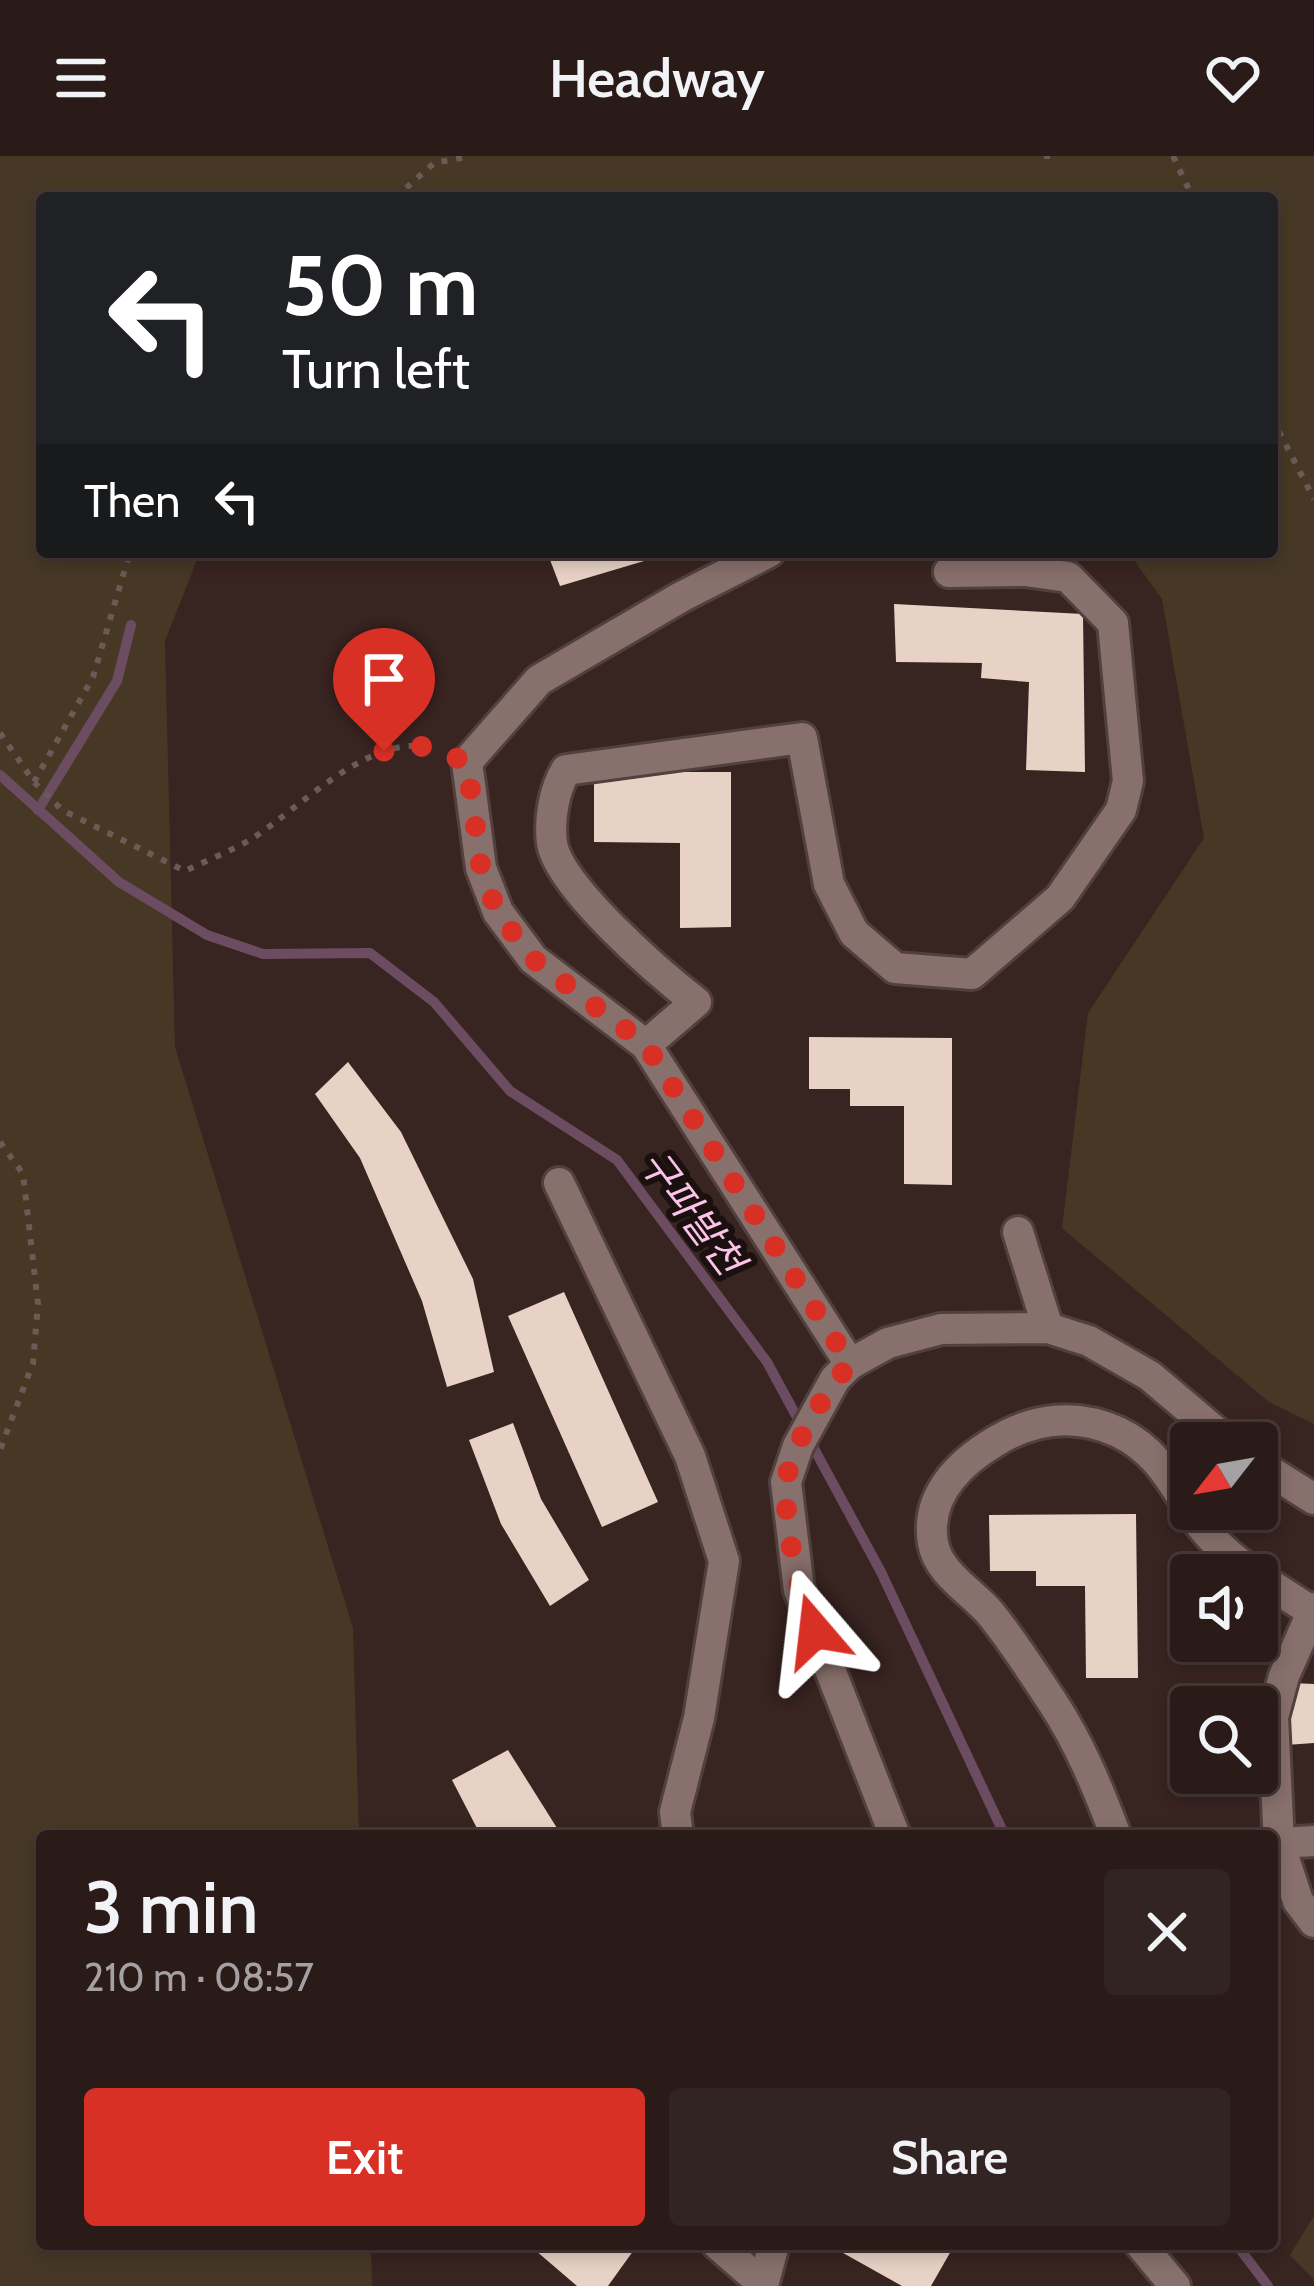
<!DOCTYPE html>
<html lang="en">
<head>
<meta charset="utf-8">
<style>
	:root { --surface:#2a1b19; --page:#322422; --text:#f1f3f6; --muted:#a5a1a2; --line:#463938; --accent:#d93025 }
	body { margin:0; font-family:Cabin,"Noto Sans KR",sans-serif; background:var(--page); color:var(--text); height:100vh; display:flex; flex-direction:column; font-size:45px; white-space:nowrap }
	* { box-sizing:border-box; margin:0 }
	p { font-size:39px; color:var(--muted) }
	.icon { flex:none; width:66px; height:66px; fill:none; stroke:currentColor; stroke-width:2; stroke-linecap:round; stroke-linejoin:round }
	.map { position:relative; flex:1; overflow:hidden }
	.side { position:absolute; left:36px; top:1674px; width:1242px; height:420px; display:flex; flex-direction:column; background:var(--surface); border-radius:12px; box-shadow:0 6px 18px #0003,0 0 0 3px var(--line) }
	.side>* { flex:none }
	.top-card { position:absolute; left:36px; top:36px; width:1242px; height:366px; border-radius:12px; box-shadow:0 6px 18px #0003,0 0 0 3px var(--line); background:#202124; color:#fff; overflow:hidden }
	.needle { width:78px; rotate:239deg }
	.buttons { position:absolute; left:1170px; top:1266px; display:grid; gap:24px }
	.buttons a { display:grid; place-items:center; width:108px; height:108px; border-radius:12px; background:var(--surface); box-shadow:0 6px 18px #0003,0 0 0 3px var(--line); font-size:60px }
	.pin { position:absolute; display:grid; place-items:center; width:102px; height:102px; color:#fff; margin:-123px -51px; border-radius:50% 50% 50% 0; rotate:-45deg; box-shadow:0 0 12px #0007 }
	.pin .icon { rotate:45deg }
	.me { position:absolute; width:132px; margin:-66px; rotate:343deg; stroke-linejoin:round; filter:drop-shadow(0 0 9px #0008) }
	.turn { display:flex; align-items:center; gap:42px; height:252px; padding:0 48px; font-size:54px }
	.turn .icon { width:156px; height:156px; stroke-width:2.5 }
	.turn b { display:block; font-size:84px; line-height:102px }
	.then { display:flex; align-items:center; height:114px; padding:0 48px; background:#0003; gap:24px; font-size:45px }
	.round { display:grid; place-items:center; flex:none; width:126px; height:126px; border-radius:12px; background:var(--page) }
	.head { display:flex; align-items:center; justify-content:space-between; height:204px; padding:0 48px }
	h1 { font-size:72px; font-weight:600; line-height:90px }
	.action { display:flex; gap:24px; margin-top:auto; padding:24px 48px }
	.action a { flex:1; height:138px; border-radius:12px; background:var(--accent); color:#fff; font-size:48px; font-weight:600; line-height:138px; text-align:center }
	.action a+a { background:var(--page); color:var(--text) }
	header { display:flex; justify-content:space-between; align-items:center; height:156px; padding:0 48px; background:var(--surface); font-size:54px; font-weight:600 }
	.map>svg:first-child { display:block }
	.green { fill:#463824 }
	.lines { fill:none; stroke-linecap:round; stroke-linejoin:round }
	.stream { stroke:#6b4c60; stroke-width:10 }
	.building { fill:#e8d2c5 }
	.minor-casing { stroke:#51403e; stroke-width:36 }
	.path { stroke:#6c5a57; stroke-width:6; stroke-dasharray:6 9; stroke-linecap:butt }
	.minor { stroke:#88706c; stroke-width:30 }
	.route { stroke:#d93025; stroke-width:21; stroke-dasharray:0 37.8 }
	.labels { text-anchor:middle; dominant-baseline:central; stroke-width:12; stroke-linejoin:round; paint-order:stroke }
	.water-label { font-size:39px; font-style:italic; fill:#fcc2e7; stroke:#19100f }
</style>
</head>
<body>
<header><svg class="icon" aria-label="menu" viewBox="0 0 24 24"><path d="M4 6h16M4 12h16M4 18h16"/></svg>Headway<svg class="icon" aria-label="heart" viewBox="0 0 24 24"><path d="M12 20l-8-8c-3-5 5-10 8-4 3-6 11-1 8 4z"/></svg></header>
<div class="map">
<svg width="1314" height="2130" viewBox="0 0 1314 2130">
	<rect width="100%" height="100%" fill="#382421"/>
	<g class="green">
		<path d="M0,0h1314v1268l-45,-22 -207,-174 26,-215 116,-175 -42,-239 -34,-47h144v-354h-1230v354h158l-35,89 10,406 178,581 6,208h-317v408h329l1,42h-372z"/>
		<path d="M1314,2060v64l-24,-25z"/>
	</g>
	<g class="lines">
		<g class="stream">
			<path d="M0,619l119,107 88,53 56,19 107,-1 64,49 76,89 107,69 150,202 114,210 124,264"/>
			<path d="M38,654l79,-129 14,-56"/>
			<path d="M1236,2088l32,42"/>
		</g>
	</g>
	<g class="building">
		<path d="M547,396h123l1,1 -111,33z"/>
		<path d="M894,448l189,10 2,158 -59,-2 3,-88 -48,-4 1,-15 -86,-1z"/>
		<path d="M594,616h137v155l-51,1v-85l-86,-1z"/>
		<path d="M809,881l143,1v147l-48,-1v-78h-54v-17h-41z"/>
		<path d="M348,906l53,70 72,147 21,93 -47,15 -25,-86 -62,-143 -45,-64z"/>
		<path d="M564,1136l94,210 -56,25 -94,-211z"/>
		<path d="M513,1267l28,76 48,81 -39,26 -49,-82 -32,-84z"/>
		<path d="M1136,1358l2,164h-52l-1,-92h-49v-15h-46l-1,-56z"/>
		<path d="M1292,1527l22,1v59l-28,2z"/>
		<path d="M508,1594l54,86h-81l-29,-56z"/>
		<path d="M528,2088h105l3,3 -28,39h-31z"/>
		<path d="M827,2088h128l-24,42h-29z"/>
	</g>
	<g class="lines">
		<defs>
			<g id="minor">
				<path d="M769,396l-88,45 -142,83 -72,82 14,106 17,44 35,47 113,86 204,319"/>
				<path d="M646,889l50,-43c-36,-28 -137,-115 -144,-159 -3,-24 2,-53 14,-73l236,-32 27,146 25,49 41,35 77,6 88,-76 61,-88 7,-29 -15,-158 -45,-46 -43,-6 -76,1"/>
				<path d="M559,1027l131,273 34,105 -25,157 -24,94 3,24"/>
				<path d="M1018,1076l30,96"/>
				<path d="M1257,1307l57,36"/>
				<path d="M1257,1420l57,37"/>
				<path d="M1314,1452l-30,68 -11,41 6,126 19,58 16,21"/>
				<path d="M895,1680l-96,-246 -13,-108 12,-36 37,-67 15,-15 38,-21 53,-14 107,-1 41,13 61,35 79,67"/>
				<path d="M1116,1680c-17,-45 -36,-92 -63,-133 -20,-30 -40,-62 -63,-90 -19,-22 -52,-40 -57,-70 -8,-47 26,-80 63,-102 38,-23 80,-28 122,-9 40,19 55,52 78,87 16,22 37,41 60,56"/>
				<path d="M1279,1687l35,-2"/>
				<path d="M717,2088l46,40"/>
				<path d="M1140,2088l35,42"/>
				<path d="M763,2130l11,-42"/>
			</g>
		</defs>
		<use href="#minor" class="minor-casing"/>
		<g class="path">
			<path d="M1044,0h14"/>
			<path d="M1173,0l20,42"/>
			<path d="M395,42l39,-35 37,-7"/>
			<path d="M1272,262l42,81"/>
			<path d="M0,577l34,49 28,28 123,61c22,-11 47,-20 68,-33 47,-30 123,-111 183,-88"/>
			<path d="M34,626l59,-105 37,-125"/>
			<path d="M0,986l23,32 15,130 -5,59 -33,87"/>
		</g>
		<use href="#minor" class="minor"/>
	</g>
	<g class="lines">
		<path class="route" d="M384,595l41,-5 42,16 14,106 16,44 36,47 113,86 204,319c-23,24 -63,88 -64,122 -1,48 12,101 29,145"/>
	</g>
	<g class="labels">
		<g class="water-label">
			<text transform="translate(692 1056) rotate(53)">구파발천</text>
		</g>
	</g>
</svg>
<div class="buttons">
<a><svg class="needle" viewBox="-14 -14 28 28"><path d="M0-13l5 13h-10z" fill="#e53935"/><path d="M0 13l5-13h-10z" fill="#a5a1a2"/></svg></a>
<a><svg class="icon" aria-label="sound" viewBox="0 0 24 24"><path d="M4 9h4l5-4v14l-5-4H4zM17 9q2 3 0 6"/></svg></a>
<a><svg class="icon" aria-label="search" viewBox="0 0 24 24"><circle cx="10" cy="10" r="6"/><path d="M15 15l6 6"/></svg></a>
</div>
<div class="pin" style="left:384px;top:595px;background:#d93025"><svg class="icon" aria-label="arrive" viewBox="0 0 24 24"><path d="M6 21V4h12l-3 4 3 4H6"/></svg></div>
<svg class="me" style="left:815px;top:1475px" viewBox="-20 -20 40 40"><path d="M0-17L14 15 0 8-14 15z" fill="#d93025" stroke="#fff" stroke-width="4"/></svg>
<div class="top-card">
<div class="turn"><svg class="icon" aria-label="left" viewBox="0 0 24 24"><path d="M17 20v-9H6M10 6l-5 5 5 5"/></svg><div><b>50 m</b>Turn left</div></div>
<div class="then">Then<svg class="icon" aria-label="left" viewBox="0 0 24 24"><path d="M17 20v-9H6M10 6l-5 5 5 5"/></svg></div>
</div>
<section class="side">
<div class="head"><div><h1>3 min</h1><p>210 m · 08:57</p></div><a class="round"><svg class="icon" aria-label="close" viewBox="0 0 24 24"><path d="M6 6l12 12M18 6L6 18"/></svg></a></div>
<div class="action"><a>Exit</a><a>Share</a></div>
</section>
</div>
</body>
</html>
